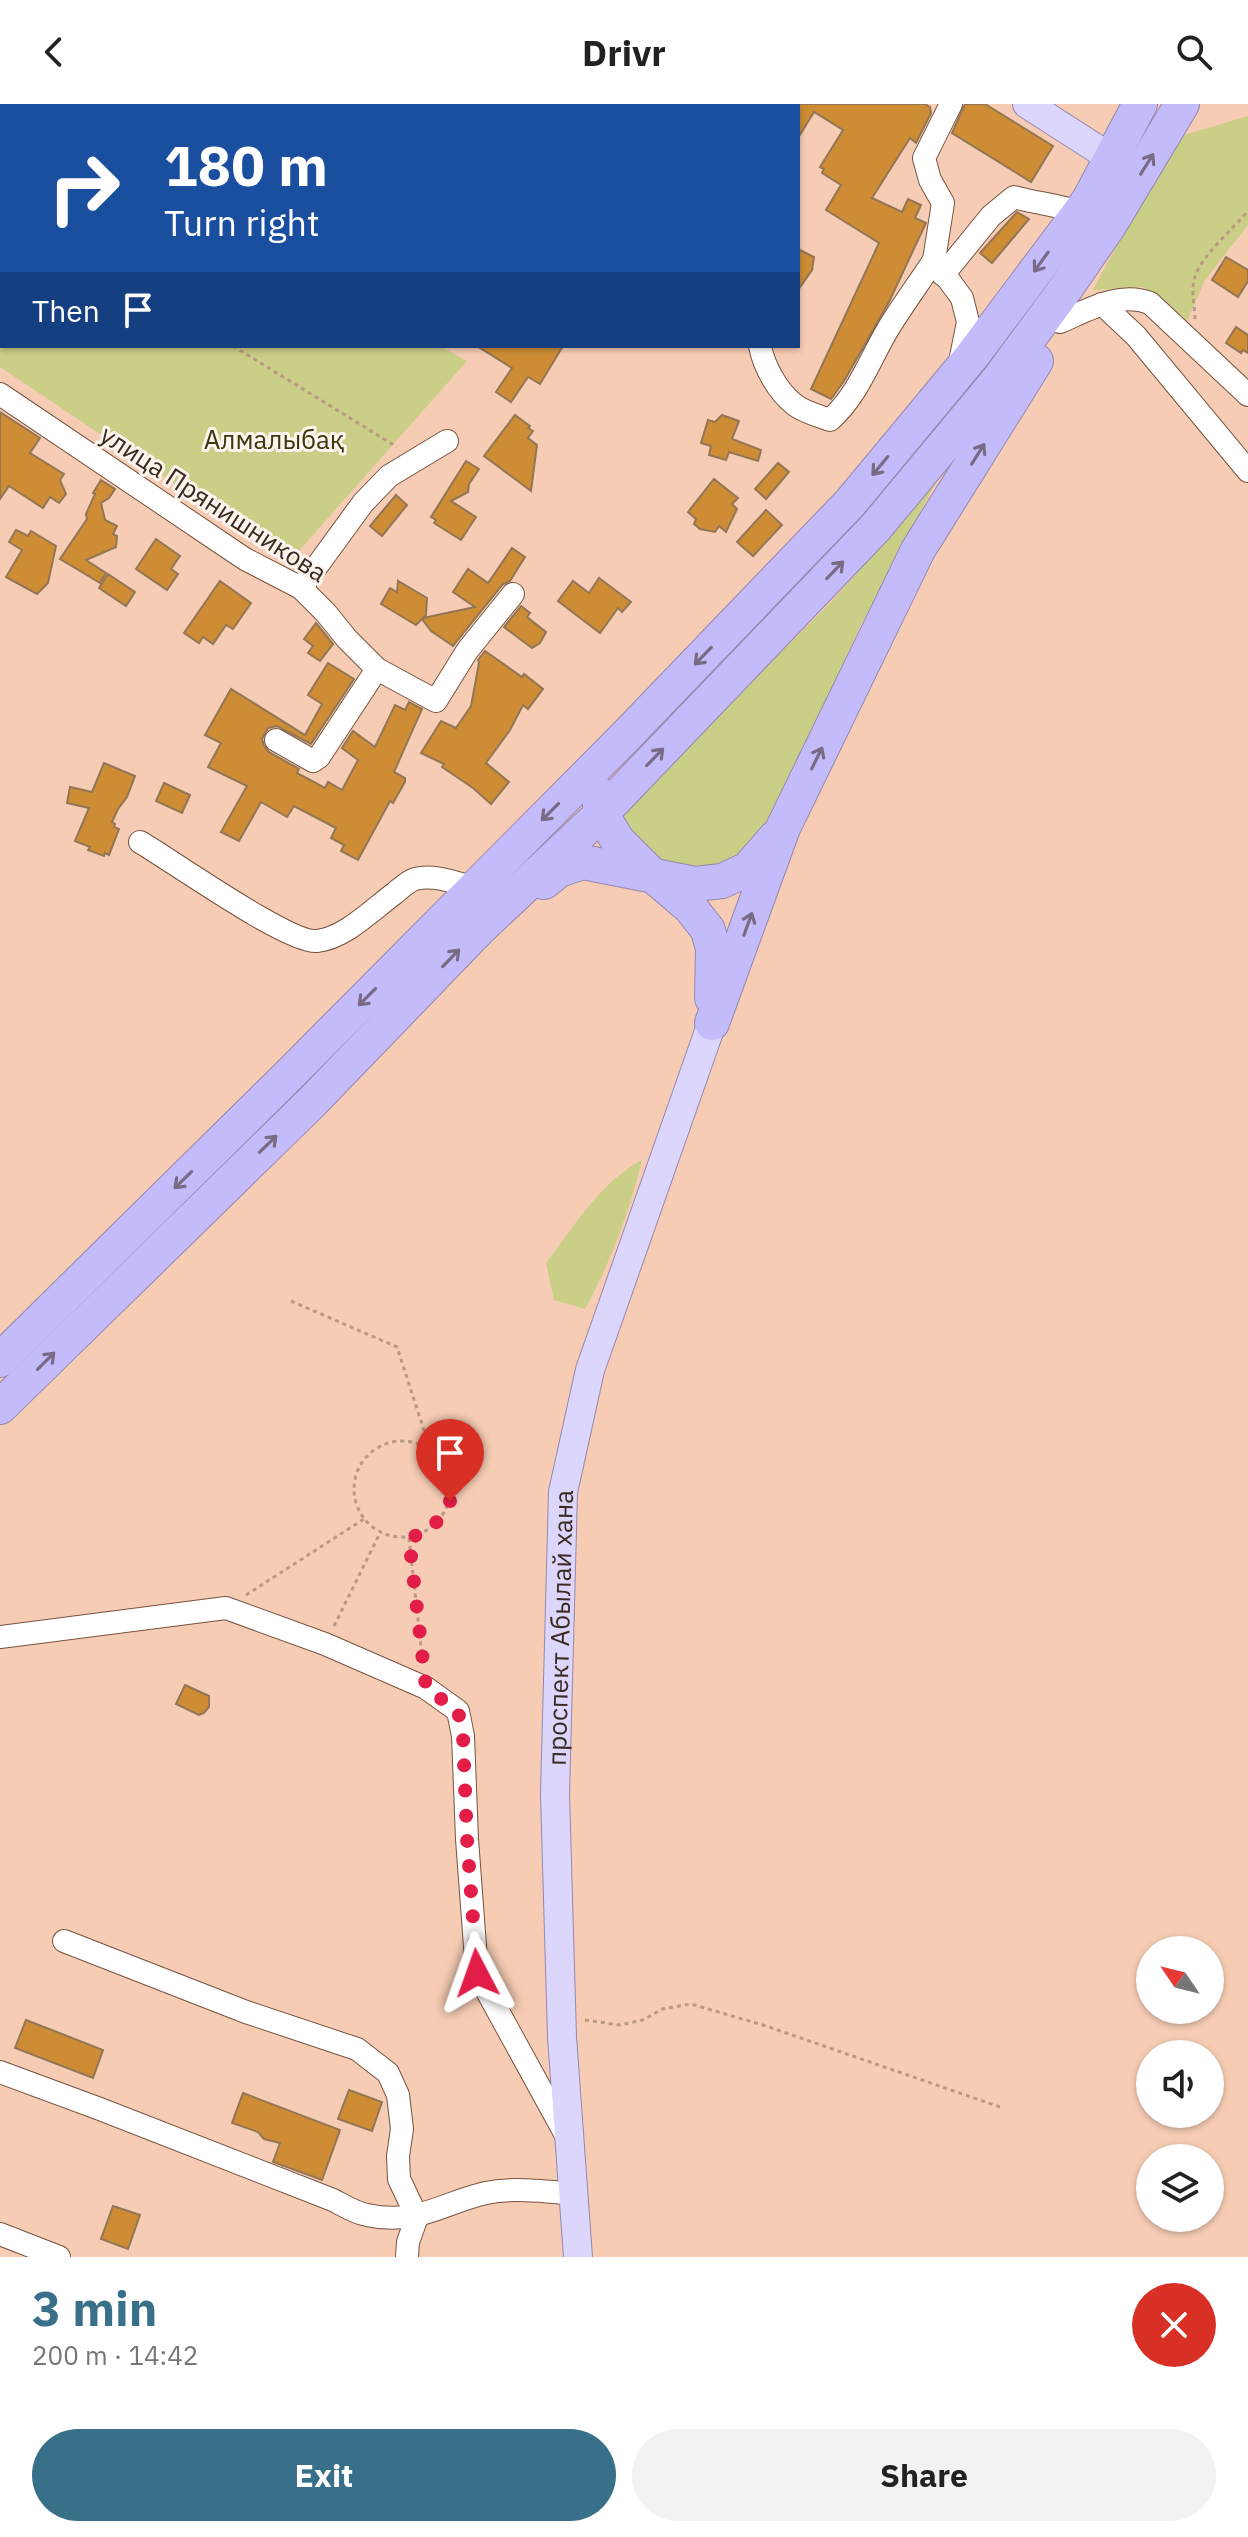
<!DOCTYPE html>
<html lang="en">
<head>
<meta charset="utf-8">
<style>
	:root { --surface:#fff; --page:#f2f2f2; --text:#222; --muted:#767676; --accent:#38708a }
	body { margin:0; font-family:"IBM Plex Sans",sans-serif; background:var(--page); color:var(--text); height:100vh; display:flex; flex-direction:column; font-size:30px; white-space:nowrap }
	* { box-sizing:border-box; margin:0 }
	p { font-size:26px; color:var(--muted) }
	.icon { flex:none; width:44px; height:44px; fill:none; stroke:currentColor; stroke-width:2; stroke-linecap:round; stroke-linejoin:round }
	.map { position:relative; height:2153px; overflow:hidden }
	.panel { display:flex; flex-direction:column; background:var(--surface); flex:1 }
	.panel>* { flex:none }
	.hud { position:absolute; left:0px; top:0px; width:800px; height:244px; box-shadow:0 2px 6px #0004; background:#1a4fa0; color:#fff; overflow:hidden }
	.needle { width:52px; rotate:305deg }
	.buttons { position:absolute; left:1136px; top:1832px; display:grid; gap:16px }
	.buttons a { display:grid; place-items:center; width:88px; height:88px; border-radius:50%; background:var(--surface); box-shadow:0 2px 6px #0004; font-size:40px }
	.pin { position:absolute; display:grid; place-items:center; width:68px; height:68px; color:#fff; margin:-82px -34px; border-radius:50% 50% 50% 0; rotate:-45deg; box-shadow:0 0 8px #0007 }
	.pin .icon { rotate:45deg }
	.me { position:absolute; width:88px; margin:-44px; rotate:356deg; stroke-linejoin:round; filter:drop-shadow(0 0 6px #0008) }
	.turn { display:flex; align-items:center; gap:28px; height:168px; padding:0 32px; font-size:36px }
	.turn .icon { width:104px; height:104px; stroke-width:2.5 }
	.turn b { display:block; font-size:56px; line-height:68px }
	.then { display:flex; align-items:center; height:76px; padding:0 32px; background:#0003; gap:16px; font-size:30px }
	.round { display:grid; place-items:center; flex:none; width:84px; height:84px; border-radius:42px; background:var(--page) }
	.headline { display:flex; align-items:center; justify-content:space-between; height:136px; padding:0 32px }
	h1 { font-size:48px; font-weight:800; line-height:60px; color:var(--accent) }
	.cta { display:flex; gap:16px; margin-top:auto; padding:16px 32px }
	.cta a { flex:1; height:92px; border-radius:48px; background:var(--accent); color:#fff; font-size:32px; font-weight:800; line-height:92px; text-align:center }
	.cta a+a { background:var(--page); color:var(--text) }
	header { display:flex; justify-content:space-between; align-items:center; height:104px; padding:0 32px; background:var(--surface); font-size:36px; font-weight:800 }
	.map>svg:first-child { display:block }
	.green { fill:#cbce86 }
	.building { fill:#ce8d34; stroke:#927656; stroke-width:2 }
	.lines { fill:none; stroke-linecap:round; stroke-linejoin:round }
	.minor-casing { stroke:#77533e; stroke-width:24 }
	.major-casing { stroke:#9488ae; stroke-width:30 }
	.highway-casing { stroke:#9488ae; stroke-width:36 }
	.path { stroke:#b99884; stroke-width:3; stroke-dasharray:4 4; stroke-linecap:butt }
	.minor { stroke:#fff; stroke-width:22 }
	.major { stroke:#dcd6fd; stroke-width:28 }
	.highway { stroke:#c4bbfb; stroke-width:34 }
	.oneway { stroke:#786b83 }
	.route { stroke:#e11d48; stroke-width:14; stroke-dasharray:0 25.2 }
	.labels { text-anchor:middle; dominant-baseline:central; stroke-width:6; stroke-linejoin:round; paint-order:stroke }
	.park-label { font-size:26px; fill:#38390c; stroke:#fef5f0 }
	.street-label { font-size:26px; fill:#3a2a20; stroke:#fef5f0 }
</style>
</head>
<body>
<header><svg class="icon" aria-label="back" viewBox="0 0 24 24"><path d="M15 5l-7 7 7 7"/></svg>Drivr<svg class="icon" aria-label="search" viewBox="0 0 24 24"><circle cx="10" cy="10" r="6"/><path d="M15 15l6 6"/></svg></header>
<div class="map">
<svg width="1248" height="2153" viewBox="0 0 1248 2153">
	<rect width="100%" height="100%" fill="#f6ccb4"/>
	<g class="green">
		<path d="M1248,12v109l-43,55 -18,41 -43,-34 -51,3 81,-152z"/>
		<path d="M2,215v27h438l27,15 -177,200 -290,-194v-44z"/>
		<path d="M944,363l-84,160 -94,202 -34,31 -23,9 -33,-2 -18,-6 -19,-16 -19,-31 211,-212 63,-71z"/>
		<path d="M642,1056c-12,51 -32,103 -57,149l-31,-9 -8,-37c29,-37 53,-80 96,-103z"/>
	</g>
	<g class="building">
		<path d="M798,0h127l5,3 1,6 -15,30 -6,-5 -38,60 30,14 6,-13 13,6 -6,13 11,5 -37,79 -45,79 -13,18 -20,-10 68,-146 -53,-33 15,-25 -19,-12 2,-4 -4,-2 23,-37 -29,-18 -16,26z"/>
		<path d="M965,0h20l68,42 -22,36 -79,-49z"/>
		<path d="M1017,108l12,7 -37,44 -12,-10z"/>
		<path d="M798,145l16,8 -2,13 -14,20z"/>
		<path d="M1226,153l22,13v11l-10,16 -26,-17z"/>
		<path d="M1236,223l12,8v18l-5,-3 -2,3 -15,-10z"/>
		<path d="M477,242h86l-23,38 -12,-7 -17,25 -15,-10 16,-24z"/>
		<path d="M0,308l40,26 -10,15 34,21 -4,6 6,14 -7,9 -9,-6 -7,11 -34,-22 -9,13z"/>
		<path d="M515,311l15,11 -2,2 5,3 -5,7 9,7 -6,46 -47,-35z"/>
		<path d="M722,311l17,6 -7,18 29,11 -3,11 -29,-9 -3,8 -17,-5 2,-9 -10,-3 7,-23 7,2z"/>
		<path d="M466,357l13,8 -10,15 -1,8 -17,9 25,16 -15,23 -27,-17 2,-3 -5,-3z"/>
		<path d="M778,359l11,9 -23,27 -11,-10z"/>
		<path d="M714,375l24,19 -6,6 5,5 -11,23 -7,-6 -4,6 -15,-3 -6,-5 2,-5 -8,-7z"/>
		<path d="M101,376l14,9 -6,9 -8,5 4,17 12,6 -4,8 4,2 -1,11 -30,13 20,13 -6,10 -40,-24 27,-40 -1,-5 9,-20 -2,-1z"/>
		<path d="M396,391l11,10 -25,31 -12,-10z"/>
		<path d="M766,406l16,15 -29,31 -16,-14z"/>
		<path d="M16,426l12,6 3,-5 25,15 -8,37 -11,11 -31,-17 16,-27 -13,-8z"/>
		<path d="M156,435l24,17 -9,13 7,5 -11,16 -31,-21z"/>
		<path d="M512,444l13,9 -15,24 -8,4 -49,61 -22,-15 -9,-12 -6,6 -35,-21 9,-16 7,4 1,-11 29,17 -1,17 -3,3 52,-11 -22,-15 15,-23 20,14z"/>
		<path d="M108,470l27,18 -9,14 -27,-18z"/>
		<path d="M599,474l32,24 -9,10 -4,-4 -18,25 -42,-32 15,-20 16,12z"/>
		<path d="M220,477l31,22 -18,26 -7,-4 -13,19 -10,-7 -4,6 -15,-10z"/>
		<path d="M521,502l9,7 -3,4 19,15 -6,11 -8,5 -28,-21z"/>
		<path d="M316,519l17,21 -13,17 -12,-8 5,-7 -9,-7z"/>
		<path d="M485,547l37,26 2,-3 19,15 -15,20 -5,-4 -13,25 -24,33 23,19 -18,22 -18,-16 -31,-21 2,-3 -23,-11 20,-32 15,7 15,-22 8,-43 -1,-3z"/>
		<path d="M328,559l26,16 -43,65 -34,-18 -9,2 -6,11 2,7 5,6 30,17 -2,4 28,15 3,-6 14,8 16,-30 -16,-12 11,-17 22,16 20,-42 10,5 4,-8 13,7 -28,63 11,6v4l-12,21 -3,-2 -32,59 -17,-9 3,-6 -13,-7 5,-10 -42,-22 -7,11 -26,-15 -22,39 -18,-9 26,-46 -39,-19 13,-24 -16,-8 26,-46 74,46 17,-31 -14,-9z"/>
		<path d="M104,659l31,13 -8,21 -9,12 -6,13 3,2 -1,3 5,2 -10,26 -4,-2 -1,3 -16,-6 2,-3 -15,-6 14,-33 -22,-5 3,-16 22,5z"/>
		<path d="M164,679l26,12 -8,18 -26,-12z"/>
		<path d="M185,1581l24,11v11l-5,6 -5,2 -23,-11z"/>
		<path d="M26,1916l77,30 -10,28 -78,-30z"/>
		<path d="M349,1986l33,12 -10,29 -34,-12z"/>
		<path d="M243,1989l97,37 -18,50 -49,-18 7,-19 -16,-4 -6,-7 -26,-9z"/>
		<path d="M113,2102l27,9 -12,34 -27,-10z"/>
	</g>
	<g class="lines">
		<defs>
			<g id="minor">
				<path d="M19,0l4,2"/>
				<path d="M200,0l3,2"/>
				<path d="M513,0l3,2"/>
				<path d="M951,0l-27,54 6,22 13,23 -9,57 28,38 6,24 -8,40"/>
				<path d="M0,1l1,-1"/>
				<path d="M104,2l1,-2"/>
				<path d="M0,160l2,-3"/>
				<path d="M943,171l48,-59 23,-19c22,6 43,8 65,15"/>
				<path d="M1102,200l34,32 112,135"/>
				<path d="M1060,218c28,-12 60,-31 90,-19l98,92"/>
				<path d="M760,242c4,21 18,46 35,59 9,7 24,11 35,15 28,-25 39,-59 58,-91 14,-23 31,-46 46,-69"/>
				<path d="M0,290l245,165 56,29 25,25 21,26 30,30 59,32 31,-50 46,-57"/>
				<path d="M301,484l62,-85 26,-27 58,-35"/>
				<path d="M276,636l37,21 6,-4 58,-88"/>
				<path d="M140,738c31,18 149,102 177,99 28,-3 55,-31 78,-48 5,-4 13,-12 20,-14 19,-5 42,4 60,9"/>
				<path d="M0,1533l226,-29 99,36 101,44 32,23 5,25 4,103 10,134 90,164"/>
				<path d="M64,1837l182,71 111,37 31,24 10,22 4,34 -4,27 1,23 18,38 -9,25 -1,15"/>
				<path d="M0,1968l100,37 233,91c10,5 22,13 34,15 49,11 75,-12 119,-22 28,-6 58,-1 86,0"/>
				<path d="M0,2130l59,23"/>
			</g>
			<g id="major">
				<path d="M1027,0l84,54"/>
				<path id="s1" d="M578,2153l-16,-220 -7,-243 8,-302 27,-122 122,-347"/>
			</g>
			<g id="highway">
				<path d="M599,690l2,20 17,27 32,32 40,34 18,23 5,19 -1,49"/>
				<path d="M544,778l15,-12 24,-8 112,22 27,-3 26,-12 27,-31"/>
				<path d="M712,919l71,-195 135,-278 118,-189"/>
				<path d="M0,1256l287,-283 338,-340 225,-234 122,-147 117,-156 51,-96"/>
				<path d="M0,1303l312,-305 167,-173 122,-115 275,-287 123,-148 67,-91 44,-64 72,-120"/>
			</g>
		</defs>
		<use href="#minor" class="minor-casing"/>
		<use href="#major" class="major-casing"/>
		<use href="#highway" class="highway-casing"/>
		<g class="path">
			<path d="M1195,215c0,-13 -4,-25 -1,-38 4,-23 39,-52 54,-70"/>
			<path d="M233,242l164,101"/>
			<path d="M291,1197l106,46 33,102"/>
			<circle cx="402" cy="1385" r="48"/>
			<path d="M409,1434l14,127"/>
			<path d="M246,1491l118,-76"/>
			<path d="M334,1522l46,-93"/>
			<path d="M585,1916l35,5 23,-5 19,-11 29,-5 75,22 234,81"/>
		</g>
		<use href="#minor" class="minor"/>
		<use href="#major" class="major"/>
		<use href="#highway" class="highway"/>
	</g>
	<defs><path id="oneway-shaft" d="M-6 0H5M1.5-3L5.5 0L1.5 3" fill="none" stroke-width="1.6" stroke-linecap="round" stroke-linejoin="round" transform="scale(2)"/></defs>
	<g class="oneway">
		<use href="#oneway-shaft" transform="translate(1147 60) rotate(-58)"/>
		<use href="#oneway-shaft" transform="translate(1041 158) rotate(126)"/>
		<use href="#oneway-shaft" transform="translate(978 350) rotate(-58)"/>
		<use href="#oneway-shaft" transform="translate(880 362) rotate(130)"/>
		<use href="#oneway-shaft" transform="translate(835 466) rotate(-46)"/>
		<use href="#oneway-shaft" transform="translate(703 552) rotate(134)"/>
		<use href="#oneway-shaft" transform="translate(655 653) rotate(-46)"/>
		<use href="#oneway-shaft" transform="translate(817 654) rotate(-64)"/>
		<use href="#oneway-shaft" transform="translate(550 708) rotate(135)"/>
		<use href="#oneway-shaft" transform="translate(748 820) rotate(-70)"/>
		<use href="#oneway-shaft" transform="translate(451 854) rotate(-46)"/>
		<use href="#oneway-shaft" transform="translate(367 893) rotate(135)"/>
		<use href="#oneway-shaft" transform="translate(268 1040) rotate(-44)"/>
		<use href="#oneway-shaft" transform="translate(183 1076) rotate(136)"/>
		<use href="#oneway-shaft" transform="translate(46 1257) rotate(-45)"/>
	</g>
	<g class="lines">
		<path class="route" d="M450,1397c-9,20 -20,30 -41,37l17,150 32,23 5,25 4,103 10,134"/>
	</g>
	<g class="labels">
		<g class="park-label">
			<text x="274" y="335">Алмалыбақ</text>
		</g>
		<g class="street-label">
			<text transform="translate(214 399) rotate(33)">улица Прянишникова</text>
			<text stroke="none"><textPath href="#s1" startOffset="630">проспект Абылай хана</textPath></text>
		</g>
	</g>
</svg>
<div class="buttons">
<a><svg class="needle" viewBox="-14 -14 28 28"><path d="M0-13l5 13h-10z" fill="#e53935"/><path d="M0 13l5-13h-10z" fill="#767676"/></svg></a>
<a><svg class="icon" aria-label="sound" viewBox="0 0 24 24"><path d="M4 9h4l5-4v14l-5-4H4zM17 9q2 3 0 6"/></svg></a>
<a><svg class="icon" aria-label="layers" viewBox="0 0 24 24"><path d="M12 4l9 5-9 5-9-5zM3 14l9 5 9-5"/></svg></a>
</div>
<div class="pin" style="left:450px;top:1397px;background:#d93025"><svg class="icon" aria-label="arrive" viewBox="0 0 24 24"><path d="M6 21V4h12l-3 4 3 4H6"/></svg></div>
<svg class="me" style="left:477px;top:1869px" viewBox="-20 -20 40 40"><path d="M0-17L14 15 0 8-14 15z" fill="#e11d48" stroke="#fff" stroke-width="4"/></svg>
<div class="hud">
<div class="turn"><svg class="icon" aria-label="right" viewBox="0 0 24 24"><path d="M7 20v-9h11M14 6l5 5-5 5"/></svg><div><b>180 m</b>Turn right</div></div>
<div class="then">Then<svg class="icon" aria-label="arrive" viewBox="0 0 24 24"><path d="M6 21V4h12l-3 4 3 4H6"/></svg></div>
</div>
</div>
<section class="panel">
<div class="headline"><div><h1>3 min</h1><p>200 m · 14:42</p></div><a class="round" style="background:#d93025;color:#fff"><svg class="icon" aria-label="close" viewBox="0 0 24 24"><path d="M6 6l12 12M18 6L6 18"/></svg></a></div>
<div class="cta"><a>Exit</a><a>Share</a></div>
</section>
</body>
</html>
